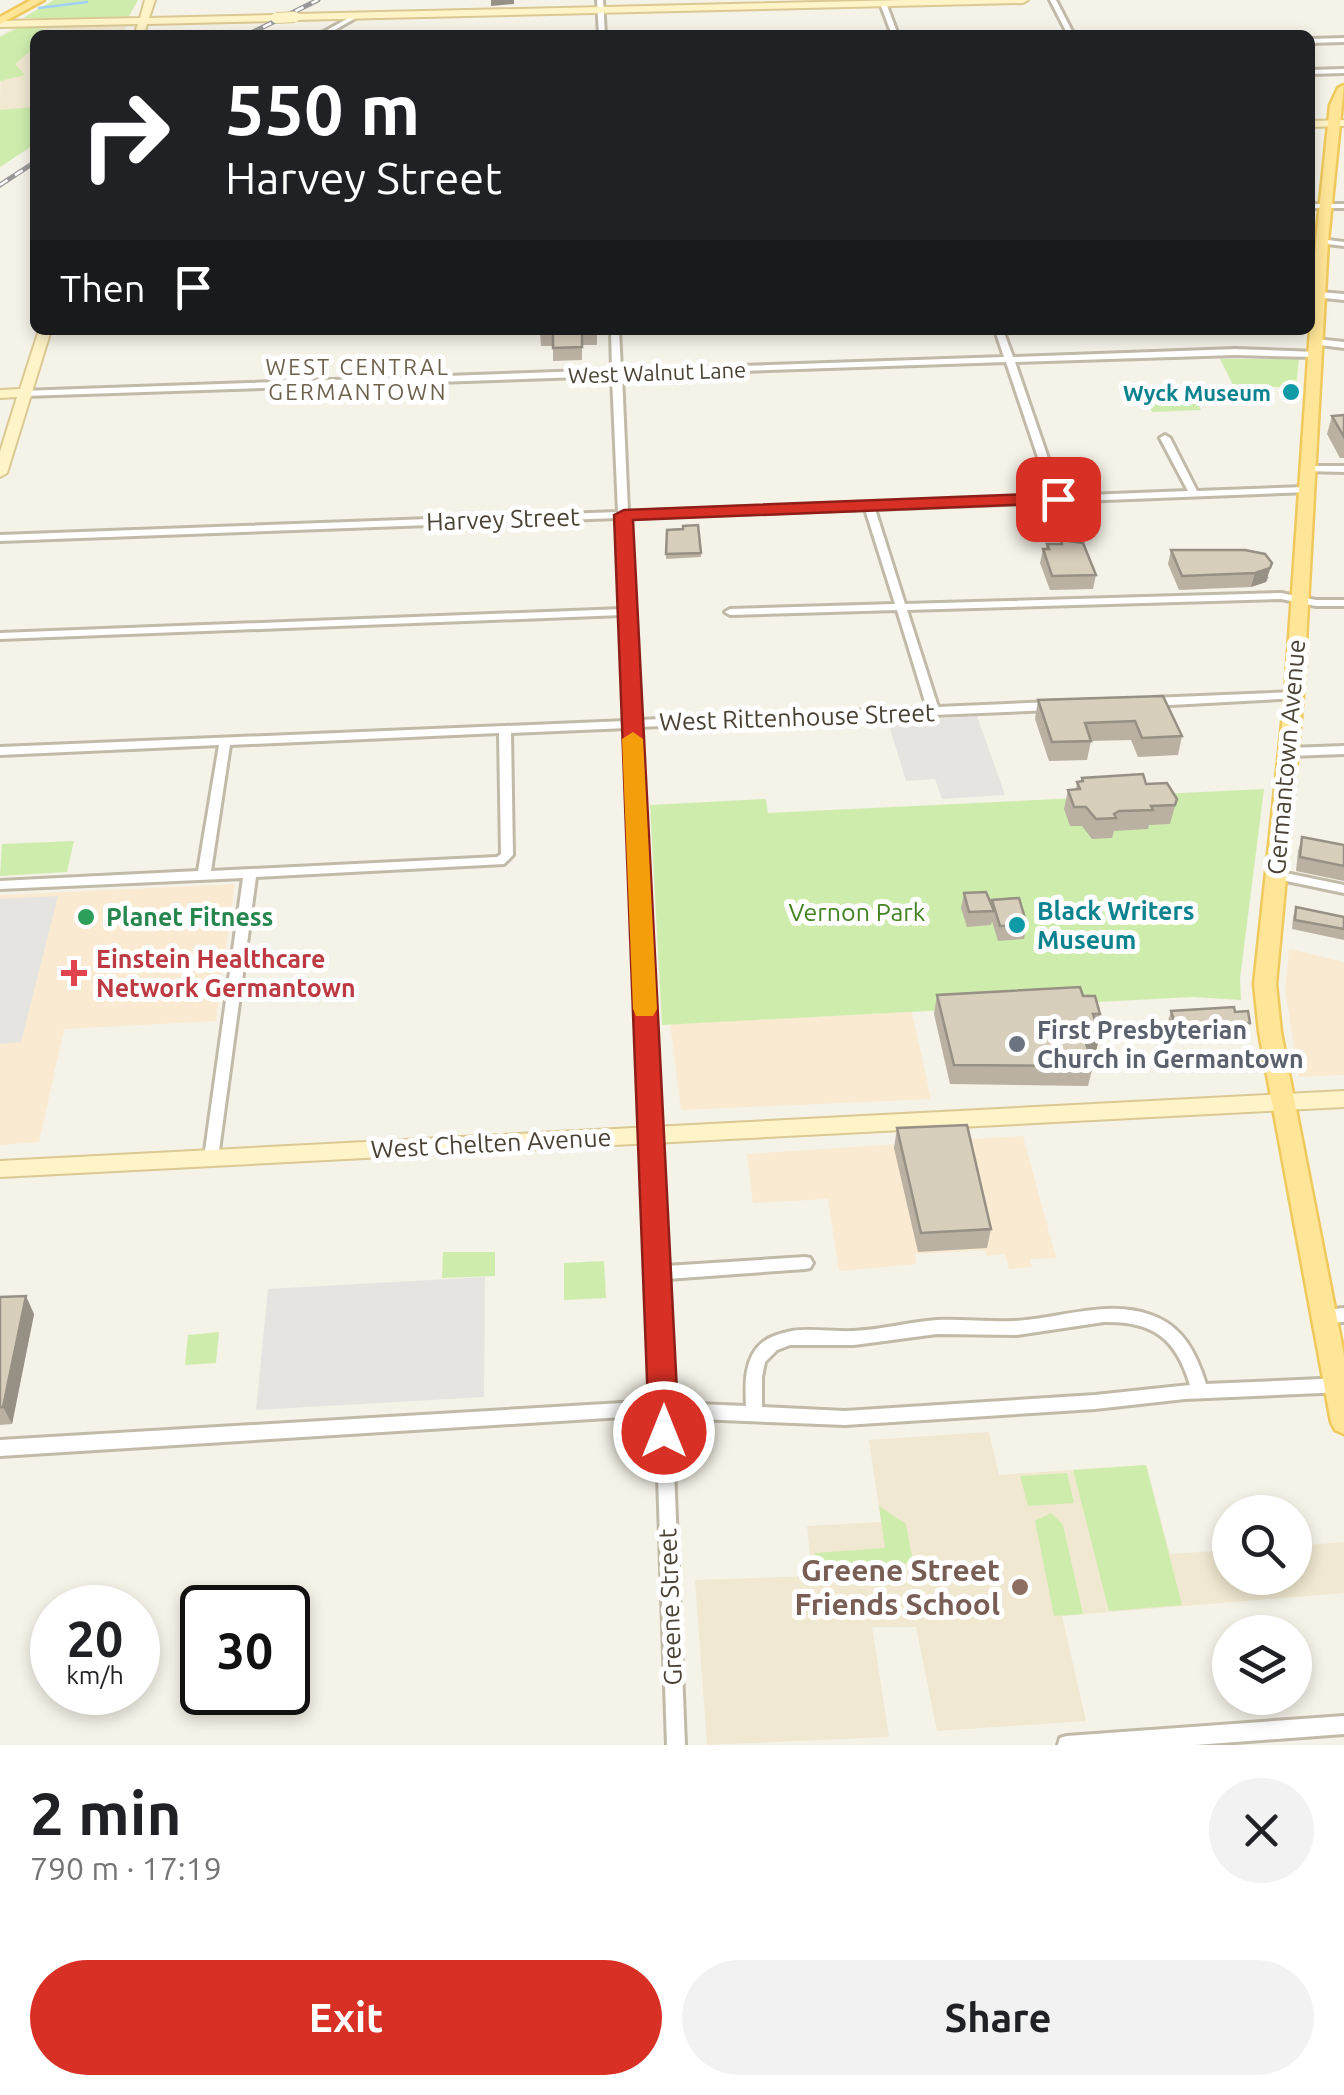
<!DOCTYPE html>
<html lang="en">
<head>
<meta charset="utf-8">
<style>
	:root { --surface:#fff; --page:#f2f2f2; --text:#202124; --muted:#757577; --accent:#d93025 }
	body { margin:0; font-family:Ubuntu,sans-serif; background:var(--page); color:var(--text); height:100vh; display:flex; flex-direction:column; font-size:38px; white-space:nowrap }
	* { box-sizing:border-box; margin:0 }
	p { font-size:32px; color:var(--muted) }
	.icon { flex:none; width:55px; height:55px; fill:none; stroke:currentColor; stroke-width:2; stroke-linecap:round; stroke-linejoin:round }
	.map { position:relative; height:1745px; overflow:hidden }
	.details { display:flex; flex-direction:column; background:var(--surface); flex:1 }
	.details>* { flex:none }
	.guide { position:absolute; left:30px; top:30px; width:1285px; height:305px; border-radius:15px; box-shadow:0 5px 15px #0003; background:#202124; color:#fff; overflow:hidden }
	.fabs { position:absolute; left:1212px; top:1495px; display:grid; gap:20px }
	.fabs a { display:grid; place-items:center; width:100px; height:100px; border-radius:50%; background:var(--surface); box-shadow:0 5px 15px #0003; font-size:50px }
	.speed { position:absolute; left:30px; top:1585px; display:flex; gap:20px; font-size:50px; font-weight:700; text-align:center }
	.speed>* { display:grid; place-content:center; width:130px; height:130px; border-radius:50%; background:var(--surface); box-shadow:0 5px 15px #0003; line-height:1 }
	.speed small { font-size:25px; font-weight:400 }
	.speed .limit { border:5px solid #111; border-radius:15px; background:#fff; color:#111 }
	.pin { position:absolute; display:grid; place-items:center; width:85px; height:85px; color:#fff; margin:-42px; border-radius:20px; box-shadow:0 5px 15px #0006 }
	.me { position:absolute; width:110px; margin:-55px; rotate:0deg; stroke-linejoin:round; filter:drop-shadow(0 0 8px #0008) }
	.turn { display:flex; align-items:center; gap:35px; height:210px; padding:0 30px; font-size:45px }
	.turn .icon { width:130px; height:130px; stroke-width:2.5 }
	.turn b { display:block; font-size:70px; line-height:85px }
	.then { display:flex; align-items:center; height:95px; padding:0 30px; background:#0003; gap:20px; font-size:38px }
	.round { display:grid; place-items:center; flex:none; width:105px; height:105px; border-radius:52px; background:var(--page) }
	.headline { display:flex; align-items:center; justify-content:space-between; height:170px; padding:0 30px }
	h1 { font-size:60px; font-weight:700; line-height:75px }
	.primary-button { display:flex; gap:20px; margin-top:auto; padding:20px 30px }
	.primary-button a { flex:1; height:115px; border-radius:60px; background:var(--accent); color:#fff; font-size:40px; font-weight:700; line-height:115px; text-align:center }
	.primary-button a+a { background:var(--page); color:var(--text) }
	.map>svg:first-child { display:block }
	.commercial { fill:#f9ead1 }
	.education { fill:#f0e8d0 }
	.green { fill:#ceedad }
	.parking { fill:#e6e4e0 }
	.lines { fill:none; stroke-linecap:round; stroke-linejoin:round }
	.stream { stroke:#9fd0f7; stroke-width:2.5 }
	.street-casing { stroke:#c2baa9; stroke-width:6 }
	.secondary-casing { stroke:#dac993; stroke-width:4 }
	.primary-casing { stroke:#efc95c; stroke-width:5 }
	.street { fill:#fff; fill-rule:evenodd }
	.secondary { fill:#fff4c8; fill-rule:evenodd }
	.primary { fill:#ffe597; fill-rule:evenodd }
	.rail-casing { stroke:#989898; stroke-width:5 }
	.rail { stroke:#fff; stroke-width:2.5; stroke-dasharray:9; stroke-linecap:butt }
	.secondary-bridge-casing { stroke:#dac993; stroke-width:12; stroke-linecap:butt }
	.secondary-bridge { stroke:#fff4c8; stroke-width:10 }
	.wall { fill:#bab1a2 }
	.shaded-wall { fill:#979084 }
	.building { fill:#d8cebc; stroke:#979084; stroke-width:2.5 }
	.route { fill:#d93025; stroke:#8d1f18; stroke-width:2.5 }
	.slow { fill:#f59e0b }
	.culture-dot { fill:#0f9aa8; stroke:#fff; stroke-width:4 }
	.leisure-dot { fill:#2e9e5b; stroke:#fff; stroke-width:4 }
	.health-dot { fill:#e0444e; stroke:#fff; stroke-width:4 }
	.worship-dot { fill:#6b7280; stroke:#fff; stroke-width:4 }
	.education-dot { fill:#8d6e63; stroke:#fff; stroke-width:4 }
	.labels { text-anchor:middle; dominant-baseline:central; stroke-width:10; stroke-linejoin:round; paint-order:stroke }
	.far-neighbourhood-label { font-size:22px; letter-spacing:2.5px; fill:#6d614c; stroke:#fff }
	.far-street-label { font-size:22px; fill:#4a4235; stroke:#fff }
	.far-culture-label { font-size:22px; font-weight:bold; fill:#0d838f; stroke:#fff; text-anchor:end }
	.street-label { font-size:25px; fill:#4a4235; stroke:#fff }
	.culture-label { font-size:25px; font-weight:bold; fill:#0d838f; stroke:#fff; text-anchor:start }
	.park-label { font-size:25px; fill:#438222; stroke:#fff }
	.leisure-label { font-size:25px; font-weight:bold; fill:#27864d; stroke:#fff; text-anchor:start }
	.health-label { font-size:25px; font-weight:bold; fill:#be3a42; stroke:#fff; text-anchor:start }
	.worship-label { font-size:25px; font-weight:bold; fill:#5b616d; stroke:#fff; text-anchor:start }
	.near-education-label { font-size:30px; font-weight:bold; fill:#785e54; stroke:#fff; text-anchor:end }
</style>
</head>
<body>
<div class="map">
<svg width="1344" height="1745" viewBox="0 0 1344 1745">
	<rect width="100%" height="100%" fill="#f5f2e8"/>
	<g class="commercial">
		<path d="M235,884l-19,137 -152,8 -25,113 -39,3v-250z"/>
		<path d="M1289,949l55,13v113l-45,2 -14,-87z"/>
		<path d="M912,1012l19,87 -250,11 -11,-86z"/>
		<path d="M1023,1136l33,122 -26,1 2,8 -23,2 -4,-15 -18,2 -3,-6 -69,4 1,10 -77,7 -11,-72 -75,4 -6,-49z"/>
	</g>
	<g class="education">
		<path d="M127,24l-4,11h-88v84l-35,-8 1,-75 15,-10z"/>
		<path d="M989,1432l10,43 147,-10 24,89 60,-4v28h65v-32l49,-4v51l-282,23 24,105 -149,10 -21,-104h-44l17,110 -182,8 -12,-165 117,-4 -5,-50 74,-4 -12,-82z"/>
	</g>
	<g class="green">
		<path d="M54,0h84l-10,18h-105z"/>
		<path d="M20,27l31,3 -3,5h-13v12l-20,17 10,11 -25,6v-44z"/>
		<path d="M35,107v37l-35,23v-57z"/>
		<path d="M1220,359h79l-3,29 -63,-3z"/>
		<path d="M1188,385l13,25 -49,2 -12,-25z"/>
		<path d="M1264,789l-24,190 1,21 -48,-3 -531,28 -12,-220 116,-6 2,14z"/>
		<path d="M74,841l-7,31 -67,4 2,-32z"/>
		<path d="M443,1252h52v24l-53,2z"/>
		<path d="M604,1261l2,37 -42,2v-37z"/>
		<path d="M219,1332l-3,31 -31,2 3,-30z"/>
		<path d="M1146,1465l36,140 -73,6 -36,-141z"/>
		<path d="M1067,1473l7,30 -46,3 -8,-30z"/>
		<path d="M879,1506l27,18 7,39 -25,2v8l-72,2 -1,-22 70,-5z"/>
		<path d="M1051,1513l12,12 20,89 -29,2 -19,-95z"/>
	</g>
	<g class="parking">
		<path d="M977,716l28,79 -63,4 -7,-20 -29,2 -18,-59z"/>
		<path d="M58,896l-37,146 -21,2v-145z"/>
		<path d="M485,1277l-1,120 -228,13 12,-121z"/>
	</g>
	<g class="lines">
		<path class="stream" d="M39,8l48,-6"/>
		<defs>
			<g id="street">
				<path d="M597,0h6l2,35h-6z"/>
				<path d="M1050,0h6l18,35h-6z"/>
				<path d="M883,1l3,2 12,32h-6l-12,-32z"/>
				<path d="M354,15l5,1 -33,19h-8z"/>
				<path d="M1344,38v4l-34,1v-4z"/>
				<path d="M1344,69v4l-34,1v-4z"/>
				<rect x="1310" y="204" width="34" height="4"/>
				<path d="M1319,239l25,3v4l-25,-3z"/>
				<path d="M1318,292l26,2v6l-29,-3 -1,-2z"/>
				<path d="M611,330h8l2,40 383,-13 -9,-27h8l10,27 222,-8 83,3 1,2 -4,3 -80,-2 -220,7 46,134 127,-5 -28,-53 5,-3 5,3 27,53 108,-4 5,3 -2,2 -433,17 30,95 376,-11 35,7h28v6h-28l-35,-7 -374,11 31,97 114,-5 6,4 -6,4 -414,17 13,267 10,140 5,132 139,-9 5,1 3,5 -3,5 -5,1 -138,10 5,124 74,3c-1,-22 -2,-49 17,-64 8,-6 19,-9 29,-11 20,-3 41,1 61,0 28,-1 56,-9 84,-11 26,-1 51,2 77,1 46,-2 92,-22 137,-6 32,11 45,38 55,69l138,-6v14l-159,7 -90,10 -250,16 -173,-7 13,327h-18l-11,-328 -17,-1 -639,40v-16l639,-38h17l-9,-268 -10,-140 -10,-266 -116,5 2,122 -9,9 -248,13 -38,281 -2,4 -5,2 -5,-2 -2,-4 39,-280 -243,11v-8l198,-10 21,-126 -219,10v-8l626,-26 -4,-106 -622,24v-6l622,-24 -4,-91 -618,23v-6l618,-23 -6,-136 -587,20 -5,-3 2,-2 590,-21zM1006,362l45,134 -423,16 -6,-137zM865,509l30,95 -165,5 -5,3 5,3 167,-5 30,98 -289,12 -10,-202zM499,733l2,121 -4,3 -286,14 19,-126zM1104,1322c49,-1 72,16 86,63l-95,10 -250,16 -83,-4v-30l3,-15 12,-12 13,-5h64l83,-11 80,1z"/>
				<path d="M1315,339l29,3v6l-32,-4 -1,-2z"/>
				<path d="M1307,466h37v6l-40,-1 -2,-2z"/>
				<path d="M1294,692l4,2 2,2 -2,2 -146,8 -6,-4 6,-4z"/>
				<path d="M1344,746v8l-55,2 -6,-4 6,-4z"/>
				<path d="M1276,871l68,14v8l-72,-15 -2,-3z"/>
				<path d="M1344,1308v14l-21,1 -6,-2 -2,-5 2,-5z"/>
				<path d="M1344,1716v18l-149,11h-137l2,-7 7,-2z"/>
			</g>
			<g id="secondary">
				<path d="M145,0h10l-6,18 127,-3 5,3 -5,3 -129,3 -3,11h-10l4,-11 -138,3v-6l140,-3z"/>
				<path d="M907,0h121l-5,3 -728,17 -5,-3 5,-3z"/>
				<path d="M1344,120v6l-34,1v-6z"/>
				<path d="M39,330h12l-44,143 -7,4v-25l17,-55 -17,1v-8l20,-1z"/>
				<path d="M1344,1091v16l-1344,70v-16z"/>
			</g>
			<g id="primary">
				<path d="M31,0h13l-44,24v-7z"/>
				<path d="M1344,85l-16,156 -25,455 -27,288 5,48 63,323v79l-9,-4 -4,-8 -72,-390 -5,-48 31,-288 31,-455 14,-136 8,-17z"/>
			</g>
		</defs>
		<use href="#street" class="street-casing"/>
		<use href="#secondary" class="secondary-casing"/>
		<use href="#primary" class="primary-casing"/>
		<use href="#street" class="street"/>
		<use href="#secondary" class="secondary"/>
		<use href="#primary" class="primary"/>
		<defs>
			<g id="rail">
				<path d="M247,35l71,-35"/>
				<path d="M0,185l35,-23"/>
			</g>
		</defs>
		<use href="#rail" class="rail-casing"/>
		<use href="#rail" class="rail"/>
		<defs>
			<path id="secondary-bridge" d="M276,18l19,-1"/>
		</defs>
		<use href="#secondary-bridge" class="secondary-bridge-casing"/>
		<use href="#secondary-bridge" class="secondary-bridge"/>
	</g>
	<g class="wall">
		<path d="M597,330v15h-15v15l-29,1v-15h-12l-1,-13z"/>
		<path d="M1344,415v43h-4l-13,-24 5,-18z"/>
		<path d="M683,529l18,24v4l-35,2 1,-29z"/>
		<path d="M1061,540l35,35 -3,14 -43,1 -10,-27 3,-14h3l1,-5h13z"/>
		<path d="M1171,550l98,27 -3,5 -15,5 -72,3 -11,-26z"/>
		<path d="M1163,696l19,40 -4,19 -40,2 -7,-17 -40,1 -4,19 -38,1 -14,-42 3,-19z"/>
		<path d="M1082,778l64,6 31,15 -7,25 -21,1 -1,4 -34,2 -2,7 -20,1 -10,-13h-12l-6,-17 4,-19 8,-1 1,-7 4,-1z"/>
		<path d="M1302,837l42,8v36l-48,-10 2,-20z"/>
		<path d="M964,893l27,13 1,-6 35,25 -3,14 -26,2 -6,-20 -1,4 -24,2 -6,-19z"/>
		<path d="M1296,907l48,10v23l-52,-11 1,-12z"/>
		<path d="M937,995l146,1 17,18 -3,12 3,9 -5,20 -5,1 3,10 -5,20 -138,-2 -16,-70z"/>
		<path d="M1171,1011l64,1 15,11 -3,10 -73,4 -6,-16z"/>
		<path d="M897,1128l94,101 -4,19 -69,4 -24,-104z"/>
		<path d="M0,1297l34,17 -22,110 -12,1z"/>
	</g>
	<g class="shaded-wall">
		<path d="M491,0h23v4l-23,2z"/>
		<path d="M1272,563l-6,19 -15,5 4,-14z"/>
		<path d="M1100,1035l-5,20 -15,4 5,-19z"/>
		<path d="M26,1296l8,18 -22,110 -9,-17z"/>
	</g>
	<g class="building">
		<path d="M540,330h57v2h-15v15l-29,1v-15h-13z"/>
		<path d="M1344,415v22l-12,-21z"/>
		<path d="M698,525l3,28 -35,1 1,-24 16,-1v-3z"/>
		<path d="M1061,540l22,3 13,32 -44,1 -9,-27h6l-2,-5h15z"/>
		<path d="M1171,550h74l20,4 7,9 -2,5 -15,5 -73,3z"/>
		<path d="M1163,696l19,40 -40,2 -7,-17 -50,2 6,18 -39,1 -14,-42z"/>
		<path d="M1143,774l3,10 21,-1 10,16 -2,6 -24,1 2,4 -34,1 -5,3 2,4 -20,1 -10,-12h-12l-6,-17 12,-1 -3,-7 6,-1 -1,-3z"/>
		<path d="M1302,837l42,8v21l-44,-9z"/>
		<path d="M986,892l8,19 -25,1 -5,-19z"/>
		<path d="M1019,898l8,27 -27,1 -8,-26z"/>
		<path d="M1296,907l48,10v12l-49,-9z"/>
		<path d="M1080,987l3,9h12l5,18h-7l7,21 -15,5 8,26 -139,-1 -17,-70z"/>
		<path d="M1234,1007l1,5 13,-1 2,12 -74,4 -5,-16z"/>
		<path d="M967,1125l24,104 -70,4 -24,-105z"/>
		<path d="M26,1296l-23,111h-3v-110z"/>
	</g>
	<path class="route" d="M1058,493l6,2v8l-431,17 46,912 -4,9 -11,4 -11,-4 -4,-9 -35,-917 10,-5z"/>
	<path class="slow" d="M633,732l10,7 14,270 -4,7h-17l-3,-7 -11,-270z"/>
	<g class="culture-dot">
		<circle cx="1291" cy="392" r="10"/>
		<circle cx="1017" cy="925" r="10"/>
	</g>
	<circle class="leisure-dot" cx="86" cy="917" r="10"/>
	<path class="health-dot" d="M69 958h10v10h10v10h-10v10h-10v-10h-10v-10h10z"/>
	<circle class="worship-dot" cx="1017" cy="1044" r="10"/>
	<circle class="education-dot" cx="1020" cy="1587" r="10"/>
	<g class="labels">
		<g class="far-neighbourhood-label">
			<text x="358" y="366">WEST CENTRAL<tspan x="358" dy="25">GERMANTOWN</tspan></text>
		</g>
		<g class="far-street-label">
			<text transform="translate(657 372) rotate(-2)">West Walnut Lane</text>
		</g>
		<g class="far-culture-label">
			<text x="1271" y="392">Wyck Museum</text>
		</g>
		<g class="street-label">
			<text transform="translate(503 519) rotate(-2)">Harvey Street</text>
			<text transform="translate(797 717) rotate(-2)">West Rittenhouse Street</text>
			<text transform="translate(1286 757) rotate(-85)">Germantown Avenue</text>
			<text transform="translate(491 1143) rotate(-3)">West Chelten Avenue</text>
			<text transform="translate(670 1607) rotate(-92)">Greene Street</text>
		</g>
		<g class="culture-label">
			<text x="1037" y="911">Black Writers<tspan x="1037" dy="29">Museum</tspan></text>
		</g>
		<g class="park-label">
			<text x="857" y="912">Vernon Park</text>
		</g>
		<g class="leisure-label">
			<text x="106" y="917">Planet Fitness</text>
		</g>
		<g class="health-label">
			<text x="96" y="959">Einstein Healthcare<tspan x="96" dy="29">Network Germantown</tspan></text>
		</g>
		<g class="worship-label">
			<text x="1037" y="1030">First Presbyterian<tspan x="1037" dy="29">Church in Germantown</tspan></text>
		</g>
		<g class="near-education-label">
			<text x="1000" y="1570">Greene Street<tspan x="1000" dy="34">Friends School</tspan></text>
		</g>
	</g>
</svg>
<div class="fabs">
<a><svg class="icon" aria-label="search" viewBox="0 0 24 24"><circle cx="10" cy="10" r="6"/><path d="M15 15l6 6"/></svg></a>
<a><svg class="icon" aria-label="layers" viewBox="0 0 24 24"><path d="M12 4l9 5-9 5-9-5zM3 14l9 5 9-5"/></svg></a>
</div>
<div class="speed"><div>20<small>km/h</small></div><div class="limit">30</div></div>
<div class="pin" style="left:1058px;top:499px;background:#d93025"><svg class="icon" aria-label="arrive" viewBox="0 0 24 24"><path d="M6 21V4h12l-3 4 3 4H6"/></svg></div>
<svg class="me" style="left:664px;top:1432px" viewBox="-20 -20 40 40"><circle r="17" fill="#d93025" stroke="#fff" stroke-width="3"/><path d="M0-11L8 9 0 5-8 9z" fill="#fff"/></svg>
<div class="guide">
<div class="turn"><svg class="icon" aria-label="right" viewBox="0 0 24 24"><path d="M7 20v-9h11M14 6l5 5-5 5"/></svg><div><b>550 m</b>Harvey Street</div></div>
<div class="then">Then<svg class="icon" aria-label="arrive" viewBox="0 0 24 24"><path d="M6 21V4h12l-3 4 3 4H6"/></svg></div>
</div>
</div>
<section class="details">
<div class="headline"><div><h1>2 min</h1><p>790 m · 17:19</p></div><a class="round"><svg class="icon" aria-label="close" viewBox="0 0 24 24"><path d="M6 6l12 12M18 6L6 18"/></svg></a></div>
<div class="primary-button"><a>Exit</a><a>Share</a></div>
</section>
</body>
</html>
